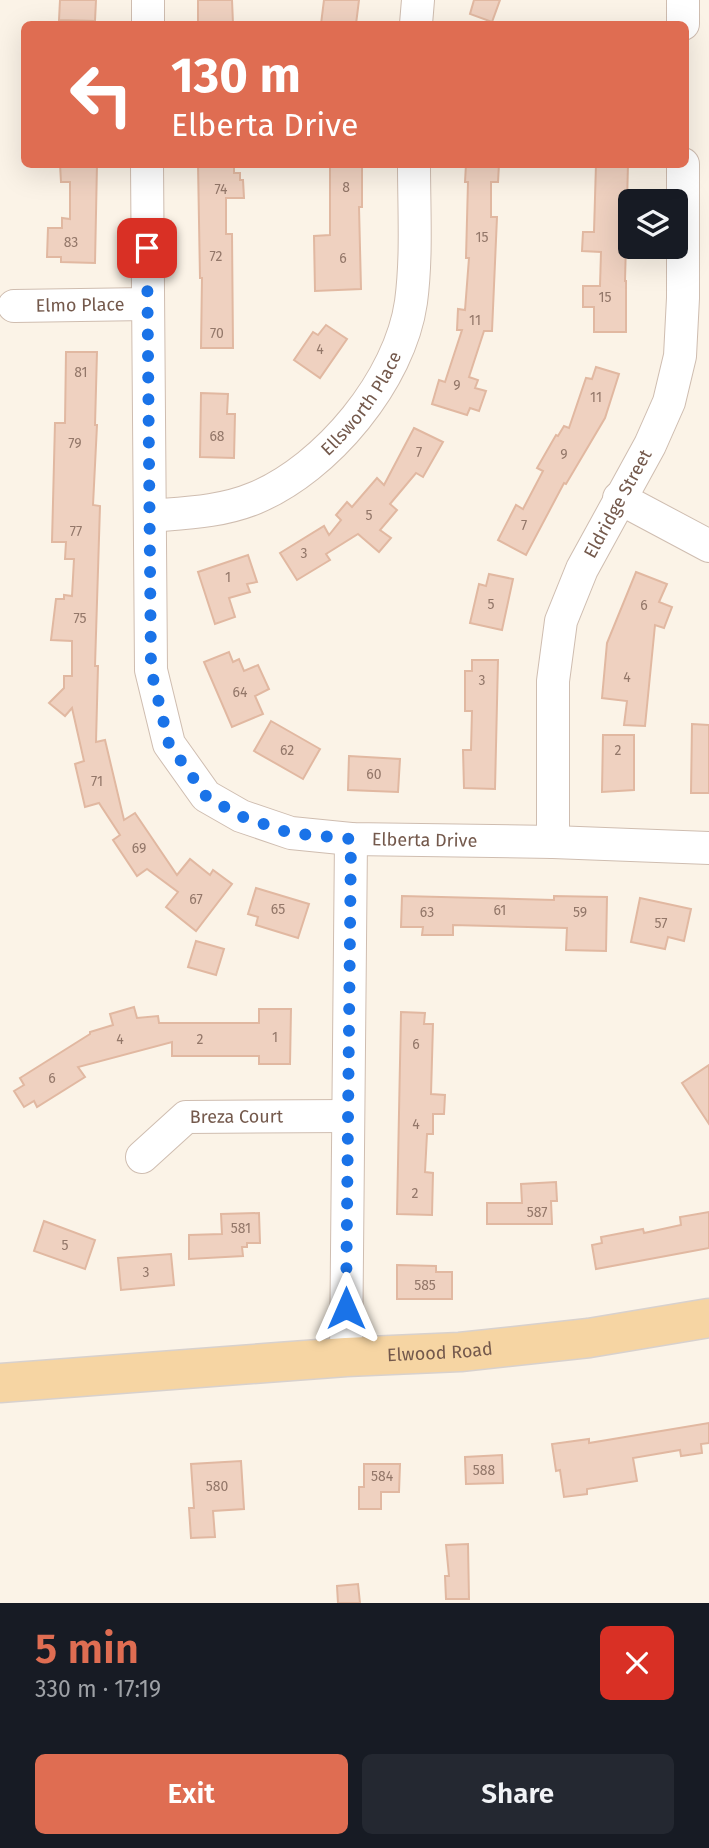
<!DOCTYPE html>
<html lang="en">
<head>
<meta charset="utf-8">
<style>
	:root { --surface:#171b24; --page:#242831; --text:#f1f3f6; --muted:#9ea1a6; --accent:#df6d52 }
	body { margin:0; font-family:"Fira Sans",sans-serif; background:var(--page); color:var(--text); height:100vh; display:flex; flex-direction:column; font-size:26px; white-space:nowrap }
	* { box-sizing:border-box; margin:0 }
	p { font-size:23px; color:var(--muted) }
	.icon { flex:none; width:38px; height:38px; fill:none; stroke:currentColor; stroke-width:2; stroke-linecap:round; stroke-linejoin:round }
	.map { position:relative; height:1603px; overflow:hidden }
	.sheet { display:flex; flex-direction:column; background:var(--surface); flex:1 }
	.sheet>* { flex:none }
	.top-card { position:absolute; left:21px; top:21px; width:668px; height:147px; border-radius:10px; box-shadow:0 7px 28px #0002; background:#df6d52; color:#fff; overflow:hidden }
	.tools { position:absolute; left:618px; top:189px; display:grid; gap:14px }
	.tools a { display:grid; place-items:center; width:70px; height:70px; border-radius:10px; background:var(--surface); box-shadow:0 7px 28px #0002; font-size:35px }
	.pin { position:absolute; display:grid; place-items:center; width:60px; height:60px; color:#fff; margin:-30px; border-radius:14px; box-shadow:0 4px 10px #0006 }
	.me { position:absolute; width:77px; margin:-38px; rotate:0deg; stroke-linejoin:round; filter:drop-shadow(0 0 5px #0008) }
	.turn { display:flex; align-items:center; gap:24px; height:147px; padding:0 35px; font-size:32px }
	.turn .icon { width:91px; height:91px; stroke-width:2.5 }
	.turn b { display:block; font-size:49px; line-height:60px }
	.round { display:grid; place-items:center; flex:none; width:74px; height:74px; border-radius:10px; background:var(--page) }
	.summary { display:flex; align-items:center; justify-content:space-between; height:119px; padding:0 35px }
	h1 { font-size:42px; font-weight:600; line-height:52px; color:var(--accent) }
	.cta { display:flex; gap:14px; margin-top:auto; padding:14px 35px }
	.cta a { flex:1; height:80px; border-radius:10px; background:var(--accent); color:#fff; font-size:28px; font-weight:600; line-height:80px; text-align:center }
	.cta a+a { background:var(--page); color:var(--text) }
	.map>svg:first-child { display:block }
	.building { fill:#efd1c0; stroke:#e1b8a1; stroke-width:2 }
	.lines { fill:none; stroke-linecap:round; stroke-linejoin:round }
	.minor-casing { stroke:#cfbdb0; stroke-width:34 }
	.major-casing { stroke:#d8d1cd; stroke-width:41 }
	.minor { stroke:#fff; stroke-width:32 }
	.major { stroke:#f6d5a3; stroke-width:38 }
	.route { stroke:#1a73e8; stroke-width:12; stroke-dasharray:0 21.6 }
	.labels { text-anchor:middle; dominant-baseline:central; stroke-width:5; stroke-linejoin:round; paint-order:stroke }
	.number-label { font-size:14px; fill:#937769 }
	.street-label { font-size:18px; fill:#74594c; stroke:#fef7ed }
</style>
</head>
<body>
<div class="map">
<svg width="709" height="1603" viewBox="0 0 709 1603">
	<rect width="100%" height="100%" fill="#fbf3e7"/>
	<g class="building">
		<path d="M60,0h36l-1,21 -36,-1z"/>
		<path d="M198,0h34l1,24h-35z"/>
		<path d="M324,0h35l-3,24h-35z"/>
		<path d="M474,0h26l-8,22 -22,-8z"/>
		<path d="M60,164h37l-2,99 -34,-1v-5h-14l1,-29h14v-10l8,1v-37h-9z"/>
		<path d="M198,164h36v9h6v7h3l1,18h-18v36h6l1,114h-32l1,-70h-2z"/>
		<path d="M337,164h25v43h-3l2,82 -46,2 -1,-55 16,-1v-69z"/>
		<path d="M466,164h33l-1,18h-7v35h6l-5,114h-8l-15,46 9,3 -3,8 11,3 -7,20 -9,-3 -3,7 -35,-11 7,-24 6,2 17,-52h-5l1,-21 7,1 4,-52h-3l2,-76h-3z"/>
		<path d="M596,164h32l-3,117h1v51h-32v-25h-11v-21h17l1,-34 -19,-1 1,-19h11z"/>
		<path d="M326,325l21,14 -27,39 -26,-18 19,-28 5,3z"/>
		<path d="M66,352h31l-2,73h2l-4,80 7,1 -5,160h3l-2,76 9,-2 19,80 11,-7 42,62 13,-16 20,16 3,-5 19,14 -36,47 -30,-24 12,-15 -31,-23 -10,7 -24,-36 7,-5 -21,-32 -14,4 -10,-43 9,-3 -12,-53 -7,8 -16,-13 15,-15v-12h8v-35l-21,-1 5,-41h8v-4l8,1 2,-37h-9l1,-17h-14l3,-119h10z"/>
		<path d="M596,367l23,7 -14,44 -39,66 -2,-1 -38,72 -28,-15 18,-35 7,4 20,-38 -6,-3 19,-33 2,1 6,-10 5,2 17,-50 6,1z"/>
		<path d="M201,393l27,1 -1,20h8l-1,44 -34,-1z"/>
		<path d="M414,428l29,14 -20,35 -7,-4 -26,31 7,6 -17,20 11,8 -12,14 -21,-18 -32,20 4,6 -33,20 -17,-27 44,-27 5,9 12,-15 -5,-5 11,-13 5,5 25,-29 7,7z"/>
		<path d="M248,555l9,27 -10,2 3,8 -21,6 6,19 -20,7 -17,-52z"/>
		<path d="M636,572l31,12 -8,18 13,5 -8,21 -9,-3 -10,101 -21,-1 3,-24 -25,-3 5,-55z"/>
		<path d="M489,574l24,5 -11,51 -32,-7 9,-39 7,2z"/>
		<path d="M229,652l4,10 6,-3 5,12 14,-6 11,24 -14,7 8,18 -31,13 -28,-65z"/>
		<path d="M472,660h26l-3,129 -31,-1 -1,-38h8l1,-39h-7v-40h7z"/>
		<path d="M271,721l49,28 -17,30 -49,-28z"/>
		<path d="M692,724l17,1v68h-18z"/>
		<path d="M603,735h31v55l-32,2z"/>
		<path d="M349,756l51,3 -2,33 -50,-2z"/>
		<path d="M256,888l53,16 -11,34 -42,-13 2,-8 -10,-3z"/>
		<path d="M402,896l152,4v-4l53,1 -1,54 -40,-1 1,-22 -114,-3v10h-31l1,-8h-22z"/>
		<path d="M640,898l51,11 -7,32 -16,-4 -3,12 -34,-7z"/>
		<path d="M196,941l28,8 -8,26 -28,-8z"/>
		<path d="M134,1007l3,11 21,-2 1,7h100v-14h32l-1,55h-31v-8h-87v-14l-94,25 7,10 -48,30 -3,-6 -10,6 -10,-16 10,-6 -4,-7 70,-44v-2l23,-7 -3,-11z"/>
		<path d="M401,1012l24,1 -1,11h9l-2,70 14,1 -1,19h-11v20h-6l-2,38 8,1 -1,42 -35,-1z"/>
		<path d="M709,1065v59l-27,-41z"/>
		<path d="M556,1182l1,19h-6l1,23h-65v-21h35l-1,-19z"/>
		<path d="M709,1212v36l-113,21 -4,-24 10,-2 -1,-6 42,-8 1,4 37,-8 -1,-8z"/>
		<path d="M259,1213l1,30h-13v4h-5l1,9 -54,3v-24l33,-1 -1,-20z"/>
		<path d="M44,1221l51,19 -10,29 -51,-18z"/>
		<path d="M171,1254l3,31 -53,5 -3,-32z"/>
		<path d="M397,1265l39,1v6h16v27h-55z"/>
		<path d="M709,1423v20l-8,1 1,9 -21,3 -1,-6 -47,8 4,23 -50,8v5l-23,3 -4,-27 -4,1 -4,-27 37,-5v4z"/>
		<path d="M502,1455l1,28 -37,1 -1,-27z"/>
		<path d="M241,1461l3,48 -31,2 2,26 -24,1 -2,-30h5l-3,-44z"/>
		<path d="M364,1464h36l-1,28h-18v17h-22v-22h5z"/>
		<path d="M468,1544l1,55h-23l-1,-23h4l-3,-31z"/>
		<path d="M358,1584l2,19h-22l-1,-17z"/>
	</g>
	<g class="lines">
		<defs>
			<g id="minor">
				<path d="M148,24v-24"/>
				<path d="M416,24l2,-24"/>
				<path d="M683,24v-24"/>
				<path id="s1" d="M147,164l4,506 18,74 37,52 35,20 50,17 60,6 202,3 156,6"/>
				<path id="s2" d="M14,306l133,-2"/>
				<path d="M619,498l90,48"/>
				<path id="s3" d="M150,516c35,-3 72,-4 105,-18 72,-30 145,-118 156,-196 6,-45 3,-92 3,-138"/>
				<path id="s4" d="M553,842v-161l8,-60 21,-52 68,-124 19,-43 11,-46 3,-58v-134"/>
				<path id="s5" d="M142,1157l44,-40 161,-1"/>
				<path d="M346,1357l5,-518"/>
			</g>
			<g id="major">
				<path id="s6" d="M0,1383l346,-26 114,-5 129,-14 120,-20"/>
			</g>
		</defs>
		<use href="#minor" class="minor-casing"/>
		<use href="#major" class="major-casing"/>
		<use href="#minor" class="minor"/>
		<use href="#major" class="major"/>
	</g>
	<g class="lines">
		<path class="route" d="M147,248l4,422 18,74 37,52 34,20 50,17 61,6 -5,469"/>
	</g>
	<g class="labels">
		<g class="number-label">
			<text x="346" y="187">8</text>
			<text x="221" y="189">74</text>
			<text x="482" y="237">15</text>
			<text x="71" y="242">83</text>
			<text x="216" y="256">72</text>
			<text x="343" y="258">6</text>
			<text x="605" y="297">15</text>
			<text x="475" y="320">11</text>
			<text x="217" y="333">70</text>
			<text x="320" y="349">4</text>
			<text x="81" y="372">81</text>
			<text x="457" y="385">9</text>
			<text x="596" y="397">11</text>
			<text x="217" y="436">68</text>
			<text x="75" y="443">79</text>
			<text x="419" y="452">7</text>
			<text x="564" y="454">9</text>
			<text x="369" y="515">5</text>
			<text x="524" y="525">7</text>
			<text x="76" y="531">77</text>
			<text x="304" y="553">3</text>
			<text x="228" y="577">1</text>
			<text x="491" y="604">5</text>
			<text x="644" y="605">6</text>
			<text x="80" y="618">75</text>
			<text x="627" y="677">4</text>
			<text x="482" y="680">3</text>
			<text x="240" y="692">64</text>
			<text x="287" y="750">62</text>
			<text x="618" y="750">2</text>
			<text x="374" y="774">60</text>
			<text x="97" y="781">71</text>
			<text x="139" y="848">69</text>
			<text x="196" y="899">67</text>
			<text x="278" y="909">65</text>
			<text x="500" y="910">61</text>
			<text x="427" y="912">63</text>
			<text x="580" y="912">59</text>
			<text x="661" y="923">57</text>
			<text x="275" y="1037">1</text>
			<text x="120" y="1039">4</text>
			<text x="200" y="1039">2</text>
			<text x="416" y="1044">6</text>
			<text x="52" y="1078">6</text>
			<text x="416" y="1124">4</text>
			<text x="415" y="1193">2</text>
			<text x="537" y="1212">587</text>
			<text x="241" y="1228">581</text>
			<text x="65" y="1245">5</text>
			<text x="146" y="1272">3</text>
			<text x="425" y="1285">585</text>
			<text x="484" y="1470">588</text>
			<text x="382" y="1476">584</text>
			<text x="217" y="1486">580</text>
		</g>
		<g class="street-label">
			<text stroke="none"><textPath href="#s2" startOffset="66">Elmo Place</textPath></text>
			<text stroke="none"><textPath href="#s3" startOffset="252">Ellsworth Place</textPath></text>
			<text stroke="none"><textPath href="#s4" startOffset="352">Eldridge Street</textPath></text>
			<text stroke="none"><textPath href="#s1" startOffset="873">Elberta Drive</textPath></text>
			<text stroke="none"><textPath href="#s5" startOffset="110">Breza Court</textPath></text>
			<text stroke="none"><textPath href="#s6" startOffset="441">Elwood Road</textPath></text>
		</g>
	</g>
</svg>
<div class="tools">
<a><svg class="icon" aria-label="layers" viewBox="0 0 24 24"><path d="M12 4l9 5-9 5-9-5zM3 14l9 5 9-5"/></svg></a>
</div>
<div class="pin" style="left:147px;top:248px;background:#d93025"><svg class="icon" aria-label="arrive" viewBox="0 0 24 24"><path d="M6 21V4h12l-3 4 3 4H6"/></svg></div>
<svg class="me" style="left:346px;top:1308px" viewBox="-20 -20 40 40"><path d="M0-17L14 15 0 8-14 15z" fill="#1a73e8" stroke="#fff" stroke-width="4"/></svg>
<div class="top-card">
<div class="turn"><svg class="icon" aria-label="left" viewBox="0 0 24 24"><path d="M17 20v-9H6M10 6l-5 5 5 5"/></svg><div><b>130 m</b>Elberta Drive</div></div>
</div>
</div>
<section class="sheet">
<div class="summary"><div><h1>5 min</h1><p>330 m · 17:19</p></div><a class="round" style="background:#d93025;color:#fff"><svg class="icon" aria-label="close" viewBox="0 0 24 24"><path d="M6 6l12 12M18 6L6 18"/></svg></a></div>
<div class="cta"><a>Exit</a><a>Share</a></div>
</section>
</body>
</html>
